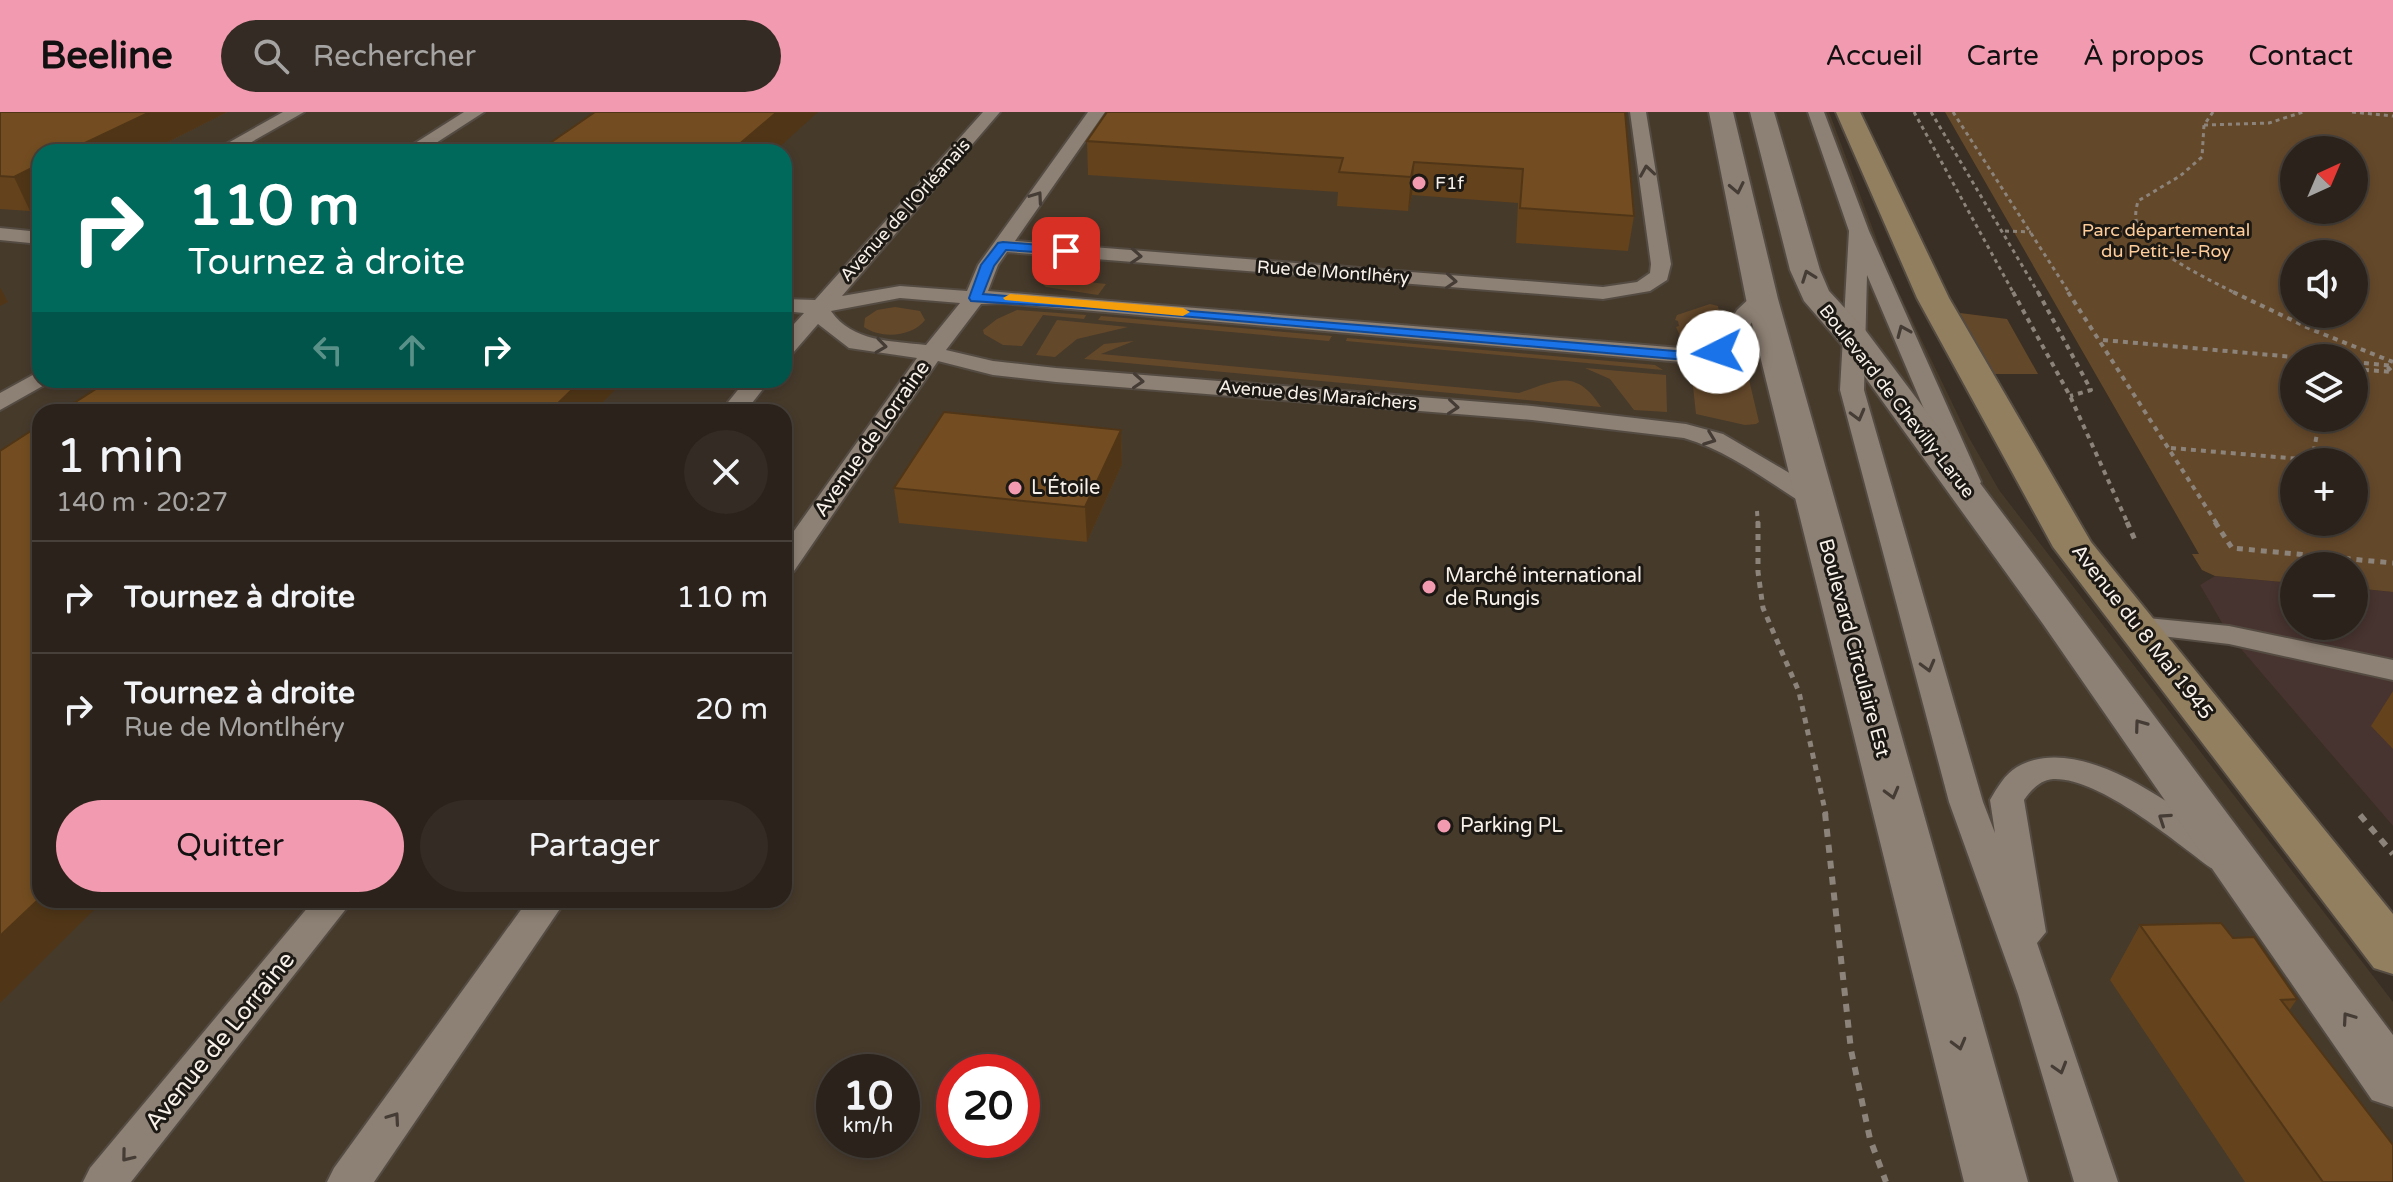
<!DOCTYPE html>
<html lang="fr">
<head>
<meta charset="utf-8">
<style>
	:root { --surface:#2b231b; --page:#332b24; --text:#f1f3f6; --muted:#a6a4a3; --line:#47403a; --accent:#f29aaf }
	body { margin:0; font-family:"Varela Round",sans-serif; background:var(--page); color:var(--text); height:100vh; display:flex; flex-direction:column; font-size:30px; white-space:nowrap }
	* { box-sizing:border-box; margin:0 }
	p { font-size:26px; color:var(--muted) }
	.icon { flex:none; width:44px; height:44px; fill:none; stroke:currentColor; stroke-width:2; stroke-linecap:round; stroke-linejoin:round }
	.map { position:relative; flex:1; overflow:hidden }
	.side { position:absolute; left:32px; top:292px; width:760px; height:504px; display:flex; flex-direction:column; background:var(--surface); border-radius:24px; box-shadow:0 4px 12px #0003,0 0 0 2px var(--line) }
	.side>* { flex:none }
	.guide { position:absolute; left:32px; top:32px; width:760px; height:244px; border-radius:24px; box-shadow:0 4px 12px #0003,0 0 0 2px var(--line); background:#00695c; color:#fff; overflow:hidden }
	.needle { width:52px; rotate:44deg }
	.fabs { position:absolute; left:2280px; top:24px; display:grid; gap:16px }
	.fabs a { display:grid; place-items:center; width:88px; height:88px; border-radius:50%; background:var(--surface); box-shadow:0 4px 12px #0003,0 0 0 2px var(--line); font-size:40px }
	.speed { position:absolute; left:816px; top:942px; display:flex; gap:16px; font-size:40px; font-weight:700; text-align:center }
	.speed>* { display:grid; place-content:center; width:104px; height:104px; border-radius:50%; background:var(--surface); box-shadow:0 4px 12px #0003,0 0 0 2px var(--line); line-height:1 }
	.speed small { font-size:20px; font-weight:400 }
	.speed .limit { border:12px solid #d22; background:#fff; color:#111 }
	.pin { position:absolute; display:grid; place-items:center; width:68px; height:68px; color:#fff; margin:-34px; border-radius:16px; box-shadow:0 4px 12px #0006 }
	.me { position:absolute; width:88px; margin:-44px; rotate:266deg; stroke-linejoin:round; filter:drop-shadow(0 0 6px #0008) }
	.turn { display:flex; align-items:center; gap:28px; height:168px; padding:0 24px; font-size:36px }
	.turn .icon { width:104px; height:104px; stroke-width:2.5 }
	.turn b { display:block; font-size:56px; line-height:68px }
	.lanes { display:flex; align-items:center; height:76px; padding:0 24px; background:#0003; justify-content:center; gap:40px; direction:ltr }
	.lanes .off { opacity:.35 }
	.round { display:grid; place-items:center; flex:none; width:84px; height:84px; border-radius:42px; background:var(--page) }
	.summary { display:flex; align-items:center; justify-content:space-between; height:136px; padding:0 24px }
	h1 { font-size:48px; font-weight:600; line-height:60px }
	.cta { display:flex; gap:16px; margin-top:auto; padding:16px 24px }
	.cta a { flex:1; height:92px; border-radius:48px; background:var(--accent); color:#111; font-size:32px; font-weight:600; line-height:92px; text-align:center }
	.cta a+a { background:var(--page); color:var(--text) }
	ul { padding:0; list-style:none }
	li { display:flex; align-items:center; gap:24px; height:112px; padding:0 24px; border-top:2px solid var(--line) }
	li div { flex:1 }
	li b { display:block; font-size:30px }
	li em { font-style:normal }
	header { display:flex; align-items:center; gap:48px; box-sizing:border-box; height:112px; padding:0 40px; background:var(--accent); color:#111 }
	header strong { font-size:38px }
	nav { display:flex; gap:44px; margin-inline-start:auto; font-size:28px }
	.search { width:560px; height:72px; background:var(--page); display:flex; align-items:center; gap:20px; box-sizing:border-box; padding:0 28px; border-radius:44px; color:var(--muted); font-size:30px }
	.map>svg:first-child { display:block }
	.commercial { fill:#463a2b; fill-rule:evenodd }
	.industrial { fill:#47332f }
	.green { fill:#64482a; fill-rule:evenodd }
	.lines { fill:none; stroke-linecap:round; stroke-linejoin:round }
	.service-casing { stroke:#544b42; stroke-width:4 }
	.minor-casing { stroke:#544b42; stroke-width:4 }
	.secondary-casing { stroke:#544b42; stroke-width:4 }
	.path-far3 { stroke:#8c837a; stroke-width:3; stroke-dasharray:4 4; stroke-linecap:butt }
	.path-far2 { stroke:#8c837a; stroke-width:4; stroke-dasharray:5 5; stroke-linecap:butt }
	.path-far1 { stroke:#8c837a; stroke-width:5; stroke-dasharray:6 6; stroke-linecap:butt }
	.path { stroke:#8c837a; stroke-width:6; stroke-dasharray:8 8; stroke-linecap:butt }
	.service { fill:#8d8074; fill-rule:evenodd }
	.minor { fill:#8d8074; fill-rule:evenodd }
	.secondary { fill:#927f5f; fill-rule:evenodd }
	.wall { fill:#63421c }
	.shaded-wall { fill:#503617 }
	.building { fill:#734d21; stroke:#503617; stroke-width:2 }
	.oneway { stroke:#443c35 }
	.route { fill:#1a73e8; stroke:#114b97; stroke-width:2 }
	.slow { fill:#f59e0b }
	.poi-dot { fill:#f29aaf; stroke:#1c1813; stroke-width:3 }
	.labels { text-anchor:middle; dominant-baseline:central; stroke-width:6; stroke-linejoin:round; paint-order:stroke }
	.far-poi-label { font-size:18px; fill:#f8f1ea; stroke:#1c1813; text-anchor:start }
	.far-street-label { font-size:18px; fill:#f8f1ea; stroke:#1c1813 }
	.far-park-label { font-size:18px; fill:#ffcd9a; stroke:#1c1813 }
	.street-label { font-size:20px; fill:#f8f1ea; stroke:#1c1813 }
	.poi-label { font-size:20px; fill:#f8f1ea; stroke:#1c1813; text-anchor:start }
	.near-street-label { font-size:24px; fill:#f8f1ea; stroke:#1c1813 }
</style>
</head>
<body>
<header>
<strong>Beeline</strong>
<div class="search"><svg class="icon" aria-label="search" viewBox="0 0 24 24"><circle cx="10" cy="10" r="6"/><path d="M15 15l6 6"/></svg>Rechercher</div>
<nav><a>Accueil</a><a>Carte</a><a>À propos</a><a>Contact</a></nav>
</header>
<div class="map">
<svg width="2393" height="1070" viewBox="0 0 2393 1070">
	<rect width="100%" height="100%" fill="#392f24"/>
	<path class="commercial" d="M0,0h1829l60,160 79,164 31,54 394,512v180h-2393zM40,40h744v228h-744zM40,300h744v488h-744zM834,960h68v68h-68zM954,960h68v68h-68z"/>
	<path class="industrial" d="M2215,464l79,7v43h60v-38l39,4v234l-164,-191 -29,-50z"/>
	<g class="green">
		<path d="M1945,0h448v480l-39,-4v-22h-60v17l-79,-7 -13,-6 -10,-16h7zM2294,38h60v60h-60zM2354,142v60h-60v-60zM2294,246h60v60h-60zM2294,350h60v60h-60z"/>
		<path d="M1046,155l50,3 -8,12 18,2 -8,11 -52,-8 -9,-8z"/>
		<path d="M1710,192l8,2 2,11 -7,17 -23,9 -9,-5 -5,-11 3,-1 -1,-5 -3,-1 2,-5z"/>
		<path d="M895,195l25,4 5,9c-13,17 -44,19 -61,7l1,-9 12,-8z"/>
		<path d="M1017,198l69,5 -2,4 -41,-4 -21,31 -19,-1 -19,-11 -1,-4 14,-11z"/>
		<path d="M1960,201l47,6 31,55h-45z"/>
		<path d="M1101,204l231,20 -3,5 -231,-21z"/>
		<path d="M1057,208l71,7 -51,12 -22,18 -19,-2z"/>
		<path d="M1347,226l308,27 8,5 -317,-29z"/>
		<path d="M1134,229l-33,13 418,39c38,-13 57,-25 82,14l-517,-48 20,-15z"/>
		<path d="M1739,255l8,4 12,51 -3,2 -11,1 -49,-11 -5,-46 29,3z"/>
		<path d="M1585,256l81,7 1,37 -33,-2 -24,-31z"/>
	</g>
	<g class="lines">
		<defs>
			<g id="service">
				<path d="M283,0h21l-70,40h-22z"/>
				<path d="M464,0h20l-62,40h-21z"/>
				<path d="M983,0h17l-158,184 58,-10 67,5 11,-26 110,-153h17l-90,129 588,46 34,-5 13,-9 1,-9 -21,-152h16l25,152 -4,16 -17,11 -47,8 -596,-47 -9,13 -10,26 705,58 23,-5 21,-34 17,-16h16l3,5 -19,20 -22,35 -39,9 -691,-60 -21,1 -35,46 47,11 63,7 476,38 154,18 37,10 102,60 4,6 -4,6h-18c-40,-25 -78,-55 -123,-68l-152,-18 -476,-38 -63,-7 -55,-14 -144,210 -10,2v-28l133,-187 -68,-10 -31,-24 -26,30 -8,2v-21l20,-22 -20,-2v-12l31,1zM900,186l60,5 -34,42c-34,-4 -74,-3 -95,-34z"/>
				<path d="M1808,0h16l45,119 112,251 -4,6h-18l-4,-6 -88,-207 -3,115 119,412 12,31 -5,-33c7,-12 15,-26 27,-33 66,-38 167,47 218,83l6,9 -6,9 -12,4 -12,-4c-37,-27 -112,-91 -158,-89 -13,1 -22,11 -29,21l22,132 -9,11 81,239h-44l-56,-188 -69,-192 -109,-412 9,-159z"/>
				<path d="M0,116l40,4v12l-40,-4z"/>
				<path d="M40,259v9h10l-2,3 -48,27v-17z"/>
				<path d="M746,268h24l-25,32h-25z"/>
				<path d="M2137,505l92,9 164,34v20l-164,-36 -102,-12 -5,-6 5,-6z"/>
				<path d="M314,788h39l-222,282h-48l7,-14z"/>
				<path d="M528,788h38l-192,282h-47l7,-14z"/>
			</g>
			<g id="minor">
				<path d="M1709,0h24l45,187 250,883h-64l-218,-883z"/>
				<path d="M1750,0h24l46,158 9,21 37,40 69,92 458,612v72l-21,-7 -329,-476 -201,-279 -38,-44 -14,-31z"/>
			</g>
			<path id="secondary" d="M1836,0h24l89,186 142,244 302,372v60l-19,-6 -321,-421 -136,-249z"/>
		</defs>
		<use href="#service" class="service-casing"/>
		<use href="#minor" class="minor-casing"/>
		<use href="#secondary" class="secondary-casing"/>
		<g class="path-far3">
			<path d="M1914,0l100,182"/>
			<path d="M1931,0l108,182"/>
			<path d="M1953,0l117,182"/>
			<path d="M2213,0l-9,13 -2,32 -22,19 -42,25c-2,8 -4,17 0,25 11,26 74,55 99,68"/>
			<path d="M2352,0l41,4"/>
			<path d="M2204,13l65,-2 34,-11"/>
			<path d="M2005,119l26,1"/>
		</g>
		<g class="path-far2">
			<path d="M2013,180l57,104 58,128"/>
			<path d="M2038,180l53,98 -21,6"/>
			<path d="M2068,180l149,232"/>
			<path d="M2233,180l80,38 80,32"/>
			<path d="M2103,228l202,18"/>
			<path d="M2354,250l39,4"/>
			<path d="M2354,257l38,3 -6,-7"/>
			<path d="M2171,336l141,12 8,-42"/>
			<path d="M1757,399l1,13"/>
		</g>
		<g class="path-far1">
			<path d="M1758,410v50l5,36 36,84 27,123"/>
			<path d="M2127,410l8,18"/>
			<path d="M2215,410l17,26 161,15"/>
		</g>
		<g class="path">
			<path d="M1825,701l26,237 19,89 16,43"/>
			<path d="M2360,703l33,39"/>
		</g>
		<use href="#service" class="service"/>
		<use href="#minor" class="minor"/>
		<use href="#secondary" class="secondary"/>
	</g>
	<g class="wall">
		<path d="M0,0h227l-79,40h-108v54l-10,5 -30,-2z"/>
		<path d="M1625,0l9,104 -6,35 -112,-8 2,-40 -106,-8 -4,16 -71,-5 1,-14 -250,-17 -1,-34z"/>
		<path d="M1121,318l1,34 -35,78 -188,-19 -5,-35z"/>
		<path d="M2393,579v58l-22,-23z"/>
		<path d="M2140,813l157,74 -8,12 104,171h-148l-135,-202z"/>
	</g>
	<g class="shaded-wall">
		<path d="M150,0h77l-79,40h-82z"/>
		<path d="M777,0h41l-44,40h-44z"/>
		<path d="M1414,50l-2,33 -4,16 3,-34z"/>
		<path d="M40,52v42l-10,5 -16,-34z"/>
		<path d="M0,175l8,15 -8,4z"/>
		<path d="M582,268h43l-32,32h-44z"/>
		<path d="M1121,318l1,34 -35,78 -2,-35z"/>
		<path d="M40,786v2h64l-104,103v-67z"/>
	</g>
	<g class="building">
		<path d="M0,0h150l-84,40h-26v12l-26,13 -14,-1z"/>
		<path d="M595,0h182l-47,40h-193z"/>
		<path d="M1107,0h518l9,104 -114,-8 3,-39 -109,-7 -3,15 -72,-5 4,-14 -256,-17z"/>
		<path d="M110,268h472l-33,32h-489z"/>
		<path d="M944,300l177,18 -36,77 -191,-19z"/>
		<path d="M40,313v473l-40,38v-485z"/>
		<path d="M2221,811l12,15 21,-1 43,62 -16,1 112,145v37h-70l-183,-257z"/>
	</g>
	<defs><path id="oneway-chevron" d="M-2-3.5L2.5 0L-2 3.5" fill="none" stroke-width="1.6" stroke-linecap="round" stroke-linejoin="round" transform="scale(2)"/></defs>
	<g class="oneway">
		<use href="#oneway-chevron" transform="translate(1647 59) rotate(-99)"/>
		<use href="#oneway-chevron" transform="translate(1737 76) rotate(78)"/>
		<use href="#oneway-chevron" transform="translate(1037 85) rotate(-55)"/>
		<use href="#oneway-chevron" transform="translate(1136 144) rotate(4)"/>
		<use href="#oneway-chevron" transform="translate(1808 164) rotate(-110)"/>
		<use href="#oneway-chevron" transform="translate(1451 169) rotate(4)"/>
		<use href="#oneway-chevron" transform="translate(1903 219) rotate(-113)"/>
		<use href="#oneway-chevron" transform="translate(881 234) rotate(8)"/>
		<use href="#oneway-chevron" transform="translate(1138 269) rotate(4)"/>
		<use href="#oneway-chevron" transform="translate(1453 295) rotate(5)"/>
		<use href="#oneway-chevron" transform="translate(1858 303) rotate(75)"/>
		<use href="#oneway-chevron" transform="translate(1710 327) rotate(21)"/>
		<use href="#oneway-chevron" transform="translate(1928 554) rotate(75)"/>
		<use href="#oneway-chevron" transform="translate(2140 613) rotate(-126)"/>
		<use href="#oneway-chevron" transform="translate(1892 681) rotate(75)"/>
		<use href="#oneway-chevron" transform="translate(2164 707) rotate(-146)"/>
		<use href="#oneway-chevron" transform="translate(2348 906) rotate(-125)"/>
		<use href="#oneway-chevron" transform="translate(1959 932) rotate(75)"/>
		<use href="#oneway-chevron" transform="translate(2060 956) rotate(73)"/>
		<use href="#oneway-chevron" transform="translate(394 1006) rotate(-55)"/>
		<use href="#oneway-chevron" transform="translate(127 1044) rotate(129)"/>
	</g>
	<path class="route" d="M1003,130l63,5 6,4 -6,3 -60,-4 -12,16 -11,28 692,57 43,-3 7,4 -7,5 -43,2 -574,-50 -130,-8 -2,-3 12,-33 17,-22z"/>
	<path class="slow" d="M1010,182l173,14 7,4 -7,4 -178,-16 -2,-2z"/>
	<g class="poi-dot">
		<circle cx="1419" cy="71" r="8"/>
		<circle cx="1015" cy="376" r="8"/>
		<circle cx="1429" cy="475" r="8"/>
		<circle cx="1444" cy="714" r="8"/>
	</g>
	<g class="labels">
		<g class="far-poi-label">
			<text x="1435" y="71">F1f</text>
		</g>
		<g class="far-street-label">
			<text transform="translate(905 98) rotate(-48)">Avenue de l'Orléanais</text>
			<text transform="translate(1333 160) rotate(4)">Rue de Montlhéry</text>
			<text transform="translate(1318 283) rotate(5)">Avenue des Maraîchers</text>
			<text transform="translate(1897 289) rotate(52)">Boulevard de Chevilly-Larue</text>
		</g>
		<g class="far-park-label">
			<text x="2166" y="118">Parc départemental<tspan x="2166" dy="21">du Petit-le-Roy</tspan></text>
		</g>
		<g class="street-label">
			<text transform="translate(872 327) rotate(-55)">Avenue de Lorraine</text>
			<text transform="translate(2142 520) rotate(52)">Avenue du 8 Mai 1945</text>
			<text transform="translate(1854 536) rotate(75)">Boulevard Circulaire Est</text>
		</g>
		<g class="poi-label">
			<text x="1031" y="376">L'Étoile</text>
			<text x="1445" y="464">Marché international<tspan x="1445" dy="23">de Rungis</tspan></text>
			<text x="1460" y="714">Parking PL</text>
		</g>
		<g class="near-street-label">
			<text transform="translate(220 929) rotate(-51)">Avenue de Lorraine</text>
		</g>
	</g>
</svg>
<div class="fabs">
<a><svg class="needle" viewBox="-14 -14 28 28"><path d="M0-13l5 13h-10z" fill="#e53935"/><path d="M0 13l5-13h-10z" fill="#a6a4a3"/></svg></a>
<a><svg class="icon" aria-label="sound" viewBox="0 0 24 24"><path d="M4 9h4l5-4v14l-5-4H4zM17 9q2 3 0 6"/></svg></a>
<a><svg class="icon" aria-label="layers" viewBox="0 0 24 24"><path d="M12 4l9 5-9 5-9-5zM3 14l9 5 9-5"/></svg></a>
<a>+</a>
<a>−</a>
</div>
<div class="speed"><div>10<small>km/h</small></div><div class="limit">20</div></div>
<div class="pin" style="left:1066px;top:139px;background:#d93025"><svg class="icon" aria-label="arrive" viewBox="0 0 24 24"><path d="M6 21V4h12l-3 4 3 4H6"/></svg></div>
<svg class="me" style="left:1718px;top:240px" viewBox="-20 -20 40 40"><circle r="19" fill="#fff"/><path d="M0-13L10 11 0 6-10 11z" fill="#1a73e8"/></svg>
<div class="guide">
<div class="turn"><svg class="icon" aria-label="right" viewBox="0 0 24 24"><path d="M7 20v-9h11M14 6l5 5-5 5"/></svg><div><b>110 m</b>Tournez à droite</div></div>
<div class="lanes"><svg class="icon off" aria-label="left" viewBox="0 0 24 24"><path d="M17 20v-9H6M10 6l-5 5 5 5"/></svg><svg class="icon off" aria-label="ahead" viewBox="0 0 24 24"><path d="M12 20V5M6 11l6-6 6 6"/></svg><svg class="icon" aria-label="right" viewBox="0 0 24 24"><path d="M7 20v-9h11M14 6l5 5-5 5"/></svg></div>
</div>
<section class="side">
<div class="summary"><div><h1>1 min</h1><p>140 m · 20:27</p></div><a class="round"><svg class="icon" aria-label="close" viewBox="0 0 24 24"><path d="M6 6l12 12M18 6L6 18"/></svg></a></div>
<ul>
<li><svg class="icon" aria-label="right" viewBox="0 0 24 24"><path d="M7 20v-9h11M14 6l5 5-5 5"/></svg><div><b>Tournez à droite</b></div><em>110 m</em></li>
<li><svg class="icon" aria-label="right" viewBox="0 0 24 24"><path d="M7 20v-9h11M14 6l5 5-5 5"/></svg><div><b>Tournez à droite</b><p>Rue de Montlhéry</p></div><em>20 m</em></li>
</ul>
<div class="cta"><a>Quitter</a><a>Partager</a></div>
</section>
</div>
</body>
</html>
